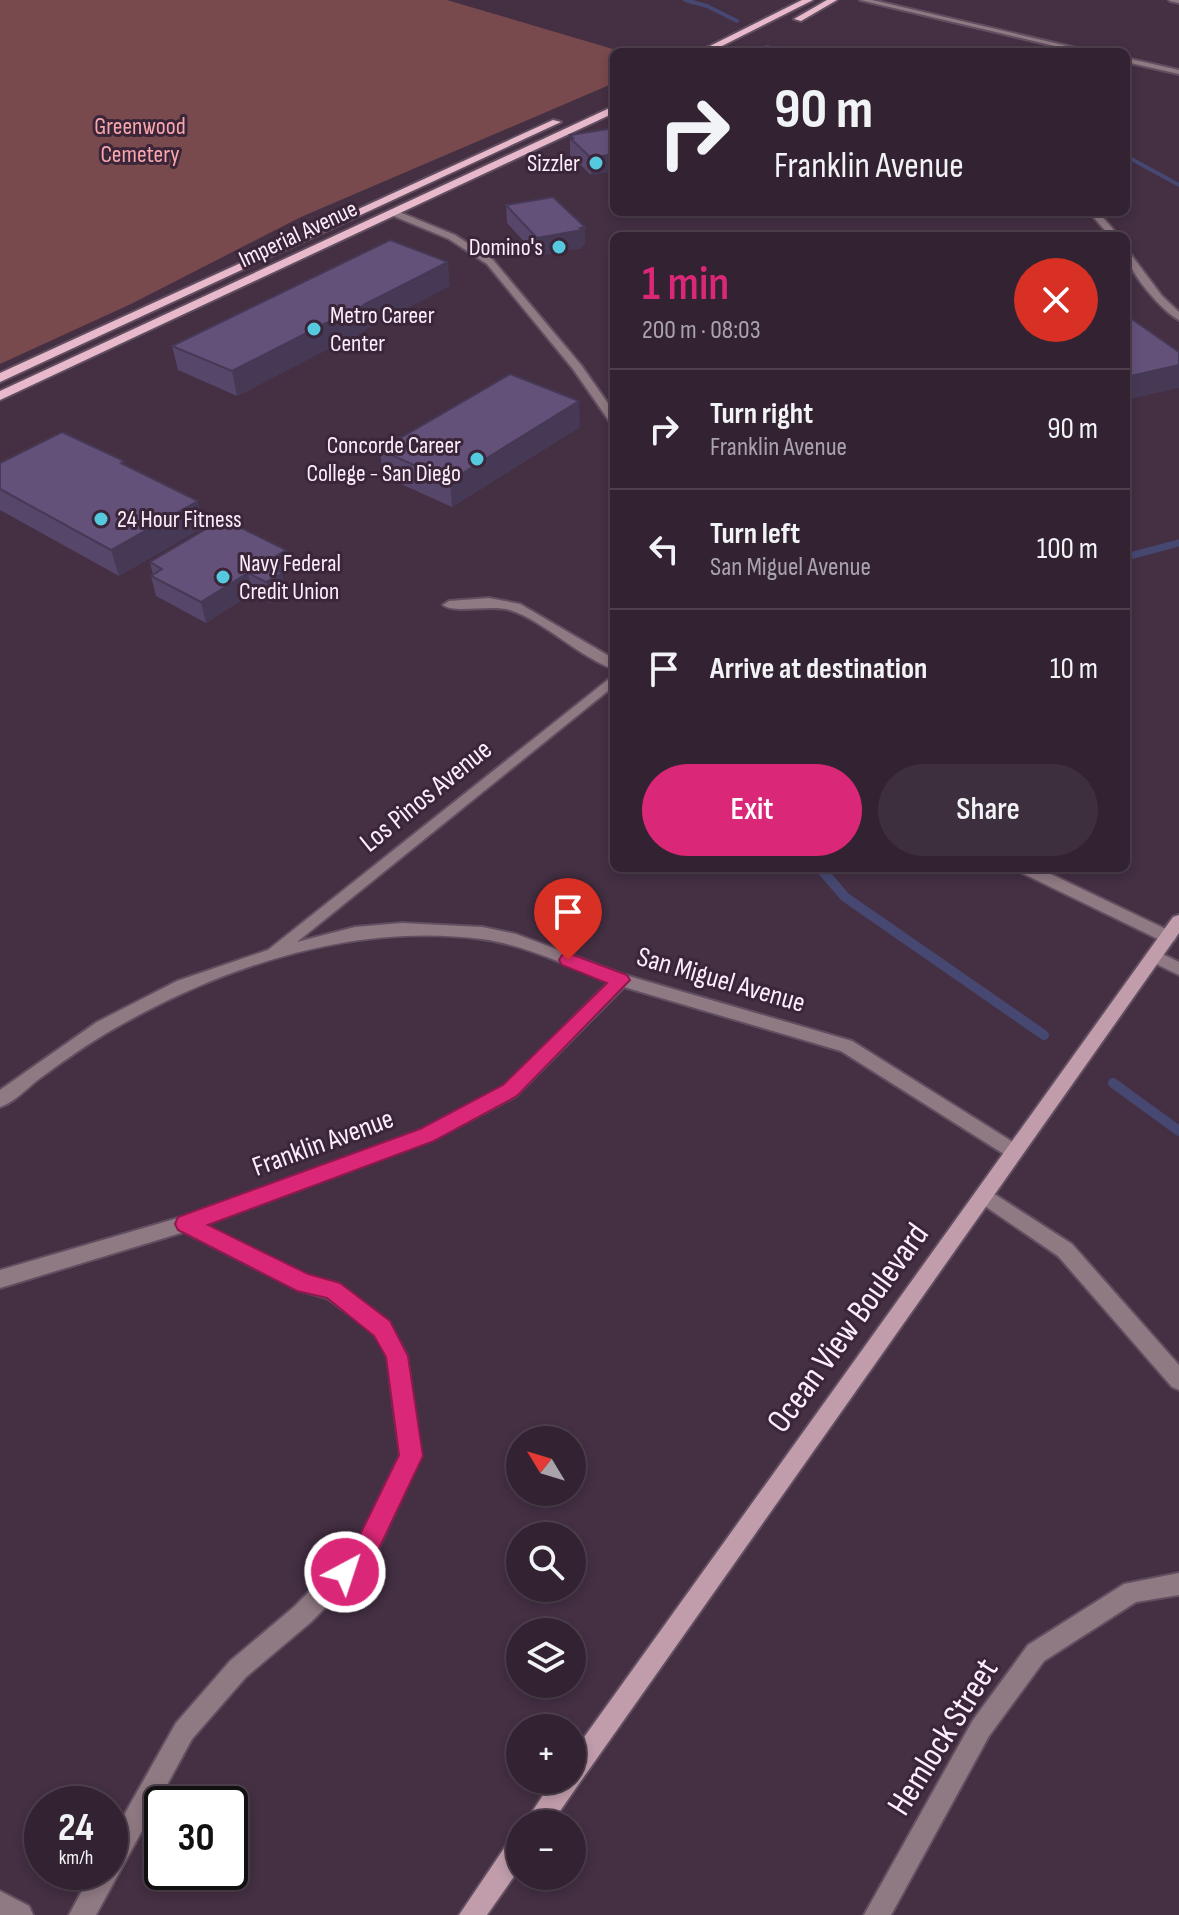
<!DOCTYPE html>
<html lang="en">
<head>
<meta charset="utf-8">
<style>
	:root { --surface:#332332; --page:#3e2f3e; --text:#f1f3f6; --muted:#a9a4ac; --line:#4e404d; --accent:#db2777 }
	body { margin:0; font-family:"Sofia Sans Condensed",sans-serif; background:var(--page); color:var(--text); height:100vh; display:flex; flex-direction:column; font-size:30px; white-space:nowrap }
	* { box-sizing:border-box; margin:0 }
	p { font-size:26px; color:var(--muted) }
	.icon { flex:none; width:44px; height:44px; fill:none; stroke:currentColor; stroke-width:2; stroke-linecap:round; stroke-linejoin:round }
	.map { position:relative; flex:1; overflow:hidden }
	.side { position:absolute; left:610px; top:232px; width:520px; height:640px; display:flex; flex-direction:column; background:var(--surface); border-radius:12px; box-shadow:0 4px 12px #0003,0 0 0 2px var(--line) }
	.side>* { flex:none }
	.guide { position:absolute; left:610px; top:48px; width:520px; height:168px; border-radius:12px; box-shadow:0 4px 12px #0003,0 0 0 2px var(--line); background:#332332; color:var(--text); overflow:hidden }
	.needle { width:52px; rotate:308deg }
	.buttons { position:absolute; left:506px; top:1426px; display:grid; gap:16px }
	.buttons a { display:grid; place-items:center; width:80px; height:80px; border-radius:50%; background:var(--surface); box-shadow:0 4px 12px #0003,0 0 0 2px var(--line); font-size:40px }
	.speed { position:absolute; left:24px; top:1786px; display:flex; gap:16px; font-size:40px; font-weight:700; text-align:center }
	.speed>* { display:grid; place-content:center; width:104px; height:104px; border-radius:50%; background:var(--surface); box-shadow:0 4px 12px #0003,0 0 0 2px var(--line); line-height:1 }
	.speed small { font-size:20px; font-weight:400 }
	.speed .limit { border:4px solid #111; border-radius:12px; background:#fff; color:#111 }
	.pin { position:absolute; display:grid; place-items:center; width:68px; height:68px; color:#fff; margin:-82px -34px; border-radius:50% 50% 50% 0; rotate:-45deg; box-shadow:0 0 8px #0007 }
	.pin .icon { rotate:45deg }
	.me { position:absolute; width:88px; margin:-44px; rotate:40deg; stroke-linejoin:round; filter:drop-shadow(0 0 6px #0008) }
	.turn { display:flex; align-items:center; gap:28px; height:168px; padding:0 32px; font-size:36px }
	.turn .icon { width:104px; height:104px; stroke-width:2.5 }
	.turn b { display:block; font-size:56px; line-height:68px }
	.round { display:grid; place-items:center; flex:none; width:84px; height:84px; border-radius:42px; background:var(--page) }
	.overview { display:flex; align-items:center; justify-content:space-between; height:136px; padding:0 32px }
	h1 { font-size:48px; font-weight:600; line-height:60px; color:var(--accent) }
	.cta { display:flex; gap:16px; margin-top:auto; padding:16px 32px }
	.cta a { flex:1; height:92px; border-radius:48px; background:var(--accent); color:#fff; font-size:32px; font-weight:600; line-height:92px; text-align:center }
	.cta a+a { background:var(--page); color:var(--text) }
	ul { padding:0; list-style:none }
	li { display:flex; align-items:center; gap:24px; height:120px; padding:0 32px; border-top:2px solid var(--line) }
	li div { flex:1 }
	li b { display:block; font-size:30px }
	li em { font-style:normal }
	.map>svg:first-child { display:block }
	.green { fill:#78494d }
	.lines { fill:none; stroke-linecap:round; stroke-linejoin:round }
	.stream-far2 { stroke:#474872; stroke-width:4 }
	.stream-far1 { stroke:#474872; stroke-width:7 }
	.stream { stroke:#474872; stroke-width:10 }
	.minor-casing { stroke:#614e60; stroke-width:4 }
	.tertiary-casing { stroke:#614e60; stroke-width:4 }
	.secondary-casing { stroke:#614e60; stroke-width:4 }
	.primary-casing { stroke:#614e60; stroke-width:4 }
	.minor { fill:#8f7982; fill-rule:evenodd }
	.tertiary { fill:#8f7982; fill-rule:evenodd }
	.secondary { fill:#c19dab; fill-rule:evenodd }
	.primary { fill:#e7b9cb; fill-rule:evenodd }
	.wall { fill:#564669 }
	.shaded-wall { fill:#463955 }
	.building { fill:#64517a; stroke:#463955; stroke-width:2 }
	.route { fill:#db2777; stroke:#8e194d; stroke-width:2 }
	.poi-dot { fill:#55cadf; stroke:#3a2539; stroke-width:3 }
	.labels { text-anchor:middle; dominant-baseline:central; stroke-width:6; stroke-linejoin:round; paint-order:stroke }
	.far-park-label { font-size:24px; fill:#faa7ac; stroke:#3a2539 }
	.far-poi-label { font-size:24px; fill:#fceefb; stroke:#3a2539; text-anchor:end }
	.far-street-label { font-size:24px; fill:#fceefb; stroke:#3a2539 }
	.street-label { font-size:28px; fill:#fceefb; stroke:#3a2539 }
	.near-street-label { font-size:34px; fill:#fceefb; stroke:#3a2539 }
</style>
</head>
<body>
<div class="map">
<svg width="1179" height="1915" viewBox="0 0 1179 1915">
	<rect width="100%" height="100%" fill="#442f43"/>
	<path class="green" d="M0,0h447l176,52h-9v31l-313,134 -170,87 -131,60z"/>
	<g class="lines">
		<g class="stream-far2">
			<path d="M685,0l22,6 30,15"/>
			<path d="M767,47l16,5"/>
			<path d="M1126,156l53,29"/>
		</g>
		<path class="stream-far1" d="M1126,557l53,-14"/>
		<g class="stream">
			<path d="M820,868l25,29 199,138"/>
			<path d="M1113,1083l66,48"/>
		</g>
		<defs>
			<g id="minor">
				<path d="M1169,0h10v3l-9,-2z"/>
				<path d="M391,211h6l58,24 38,25 88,105 33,47v11l-4,-1 -37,-53 -86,-105 -38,-25 -58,-24z"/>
				<path d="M1089,212h9l21,24h-9z"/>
				<path d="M1126,251l3,1 33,44 17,16v8c-17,-9 -53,-50 -53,-69z"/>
				<path d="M489,598l31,6 94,55v10c-34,-11 -71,-49 -104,-59 -19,-6 -55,4 -67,-5l6,-4z"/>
				<path d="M614,675v11l-317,256 58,-15 47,-4 80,4 34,7 109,41 227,66 167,105 3,5 -3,5 -6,3 -6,-3 -166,-105 -217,-64 -108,109 -83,44 -228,85 103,51 31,8 50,38 18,34 14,100 -47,102 -63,64 -65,55 -54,62 -96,176h-27l23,-43h18v-32l66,-117 54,-62 65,-55 63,-64 42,-87 -13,-98 -12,-23 -48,-36 -29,-8 -114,-58 -184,56v-18l185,-54 236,-86 83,-44 105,-104c-41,-16 -83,-37 -127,-43 -129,-17 -262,28 -372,92 -24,14 -48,31 -71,48 -12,9 -24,23 -39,28v-17l97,-68 80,-41 91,-31z"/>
				<path d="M1017,868h21l136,65 2,4 -2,4h-12l-142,-69z"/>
				<path d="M1154,950l25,12v13l-31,-15 -2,-4z"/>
				<path d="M985,1188l87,56 107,121v25l-7,-3 -114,-131 -79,-54 -3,-6 3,-6z"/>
				<path d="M1179,1573v22l-43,7 -92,59 -55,75 -98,179h-27l109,-195 55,-75 96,-61z"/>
				<path d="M0,1891l29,15 4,9h-33z"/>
			</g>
			<g id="tertiary">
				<path d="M860,0h12l221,52h-13z"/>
				<path d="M1126,58l53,12v4l-53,-12z"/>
			</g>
			<g id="secondary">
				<path d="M1179,915v18l-603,855 -25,36h-27l29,-44h19v-26l601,-837z"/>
				<path d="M520,1835v33l-33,47h-28l52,-77z"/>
			</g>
			<g id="primary">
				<path d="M802,0h11l-103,52h-12z"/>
				<path d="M827,0h10l-36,21 -7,-2z"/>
				<path d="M614,106v7l-614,287v-9z"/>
				<path d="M553,120l8,2 -561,260v-9z"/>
			</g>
		</defs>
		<use href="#minor" class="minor-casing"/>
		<use href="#tertiary" class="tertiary-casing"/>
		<use href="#secondary" class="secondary-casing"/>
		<use href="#primary" class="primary-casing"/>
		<use href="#minor" class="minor"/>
		<use href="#tertiary" class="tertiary"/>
		<use href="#secondary" class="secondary"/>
		<use href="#primary" class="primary"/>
	</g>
	<g class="wall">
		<path d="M614,128l-23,47 -21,-20v-20z"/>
		<path d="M506,205l79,40 -3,1v2l-45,8 -30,-33z"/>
		<path d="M450,286l-82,42 -17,12 -21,8 -93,48 -59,-26 -6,-24z"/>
		<path d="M580,427l-128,80 -69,-31 -3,-26z"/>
		<path d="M0,463l125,1 79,63 -85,49 -119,-66z"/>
		<path d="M150,562l140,8 -8,5 4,18 -16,10 -18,-10 -46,30 -50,-27 -5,-20 2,-1z"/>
	</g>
	<g class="shaded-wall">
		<path d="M614,154v18l-23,3v-17z"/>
		<path d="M585,227v18l-3,1v2l-45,8v-18z"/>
		<path d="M448,262l2,24 -82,42 -17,12 -21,8 -93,48 -5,-25z"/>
		<path d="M1179,365v23l-53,12v-23z"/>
		<path d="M579,401l1,26 -128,80 -2,-26z"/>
		<path d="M198,501l6,26 -85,49 -8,-26z"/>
		<path d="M286,550l4,20 -8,5 4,18 -16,10 -6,-39z"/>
		<path d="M248,573l4,20 -46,30 -5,-21z"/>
	</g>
	<g class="building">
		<path d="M614,128v26l-23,4 -21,-20h3l-3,-3z"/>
		<path d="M553,197l32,30 -5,1 2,2 -45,8 -31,-33z"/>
		<path d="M390,240l58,22 -83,42 -17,12 -22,7 -94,48 -60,-25z"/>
		<path d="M1126,315l53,37v13l-53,12z"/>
		<path d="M510,374l69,27 -129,80 -70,-31z"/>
		<path d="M62,432l62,29 -3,2 77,38 -87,49 -111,-61v-26z"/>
		<path d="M223,519l63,31 -22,14 18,9 -16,9 -18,-9 -47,29 -50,-26 11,-7 -12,-7z"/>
	</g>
	<path class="route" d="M568,953l59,22 3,5 -113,116 -83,45 -226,84 100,49 32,9 50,38 18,35 15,100 -49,103 -21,21 -8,4 -9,-4 -4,-8 4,-9 21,-22 42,-86 -13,-98 -12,-21 -47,-38 -30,-7 -119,-61 -3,-6 3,-7 242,-88 83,-44 104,-102 -45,-18 -3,-5 3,-5z"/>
	<g class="poi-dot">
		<circle cx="596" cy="163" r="8"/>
		<circle cx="559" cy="247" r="8"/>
		<circle cx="314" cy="329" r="8"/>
		<circle cx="477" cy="459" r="8"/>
		<circle cx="101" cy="519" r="8"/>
		<circle cx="223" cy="577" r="8"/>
	</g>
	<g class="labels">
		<g class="far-park-label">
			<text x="140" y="126">Greenwood<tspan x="140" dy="28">Cemetery</tspan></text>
		</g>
		<g class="far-poi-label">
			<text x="580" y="163">Sizzler</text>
			<text x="543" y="247">Domino's</text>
			<text x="330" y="315" text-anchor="start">Metro Career<tspan x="330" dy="28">Center</tspan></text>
			<text x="461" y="445">Concorde Career<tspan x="461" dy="28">College - San Diego</tspan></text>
			<text x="117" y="519" text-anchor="start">24 Hour Fitness</text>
			<text x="239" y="563" text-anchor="start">Navy Federal<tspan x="239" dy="28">Credit Union</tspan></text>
		</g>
		<g class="far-street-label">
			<text transform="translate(298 234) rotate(-25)">Imperial Avenue</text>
		</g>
		<g class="street-label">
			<text transform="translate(426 796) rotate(-39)">Los Pinos Avenue</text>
			<text transform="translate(721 980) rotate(16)">San Miguel Avenue</text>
			<text transform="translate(323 1143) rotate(-20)">Franklin Avenue</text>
		</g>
		<g class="near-street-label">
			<text transform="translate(848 1328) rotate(-54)">Ocean View Boulevard</text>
			<text transform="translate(943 1737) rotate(-58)">Hemlock Street</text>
		</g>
	</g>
</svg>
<div class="buttons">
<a><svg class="needle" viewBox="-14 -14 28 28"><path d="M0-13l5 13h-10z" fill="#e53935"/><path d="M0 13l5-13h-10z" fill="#a9a4ac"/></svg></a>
<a><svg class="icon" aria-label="search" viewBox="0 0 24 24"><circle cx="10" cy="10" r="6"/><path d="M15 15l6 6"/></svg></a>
<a><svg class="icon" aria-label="layers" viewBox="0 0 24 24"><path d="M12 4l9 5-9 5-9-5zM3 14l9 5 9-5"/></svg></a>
<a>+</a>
<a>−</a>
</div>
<div class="speed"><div>24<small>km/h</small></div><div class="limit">30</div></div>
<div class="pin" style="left:568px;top:960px;background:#d93025"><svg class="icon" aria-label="arrive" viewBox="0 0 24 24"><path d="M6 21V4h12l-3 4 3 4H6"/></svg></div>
<svg class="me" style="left:345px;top:1572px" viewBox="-20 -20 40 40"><circle r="17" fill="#db2777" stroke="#fff" stroke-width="3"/><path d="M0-11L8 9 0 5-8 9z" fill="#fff"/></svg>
<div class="guide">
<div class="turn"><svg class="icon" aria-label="right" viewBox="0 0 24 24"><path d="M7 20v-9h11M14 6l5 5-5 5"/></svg><div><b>90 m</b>Franklin Avenue</div></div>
</div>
<section class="side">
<div class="overview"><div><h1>1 min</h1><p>200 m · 08:03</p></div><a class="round" style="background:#d93025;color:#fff"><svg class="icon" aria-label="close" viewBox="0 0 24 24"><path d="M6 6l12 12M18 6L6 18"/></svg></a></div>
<ul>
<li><svg class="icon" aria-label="right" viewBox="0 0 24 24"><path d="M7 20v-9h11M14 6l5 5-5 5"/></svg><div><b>Turn right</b><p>Franklin Avenue</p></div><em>90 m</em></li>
<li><svg class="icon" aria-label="left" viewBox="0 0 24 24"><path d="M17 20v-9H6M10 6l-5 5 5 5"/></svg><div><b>Turn left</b><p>San Miguel Avenue</p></div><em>100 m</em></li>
<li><svg class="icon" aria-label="arrive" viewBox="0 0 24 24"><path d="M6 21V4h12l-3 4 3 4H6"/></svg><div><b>Arrive at destination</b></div><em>10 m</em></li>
</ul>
<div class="cta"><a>Exit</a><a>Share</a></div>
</section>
</div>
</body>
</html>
